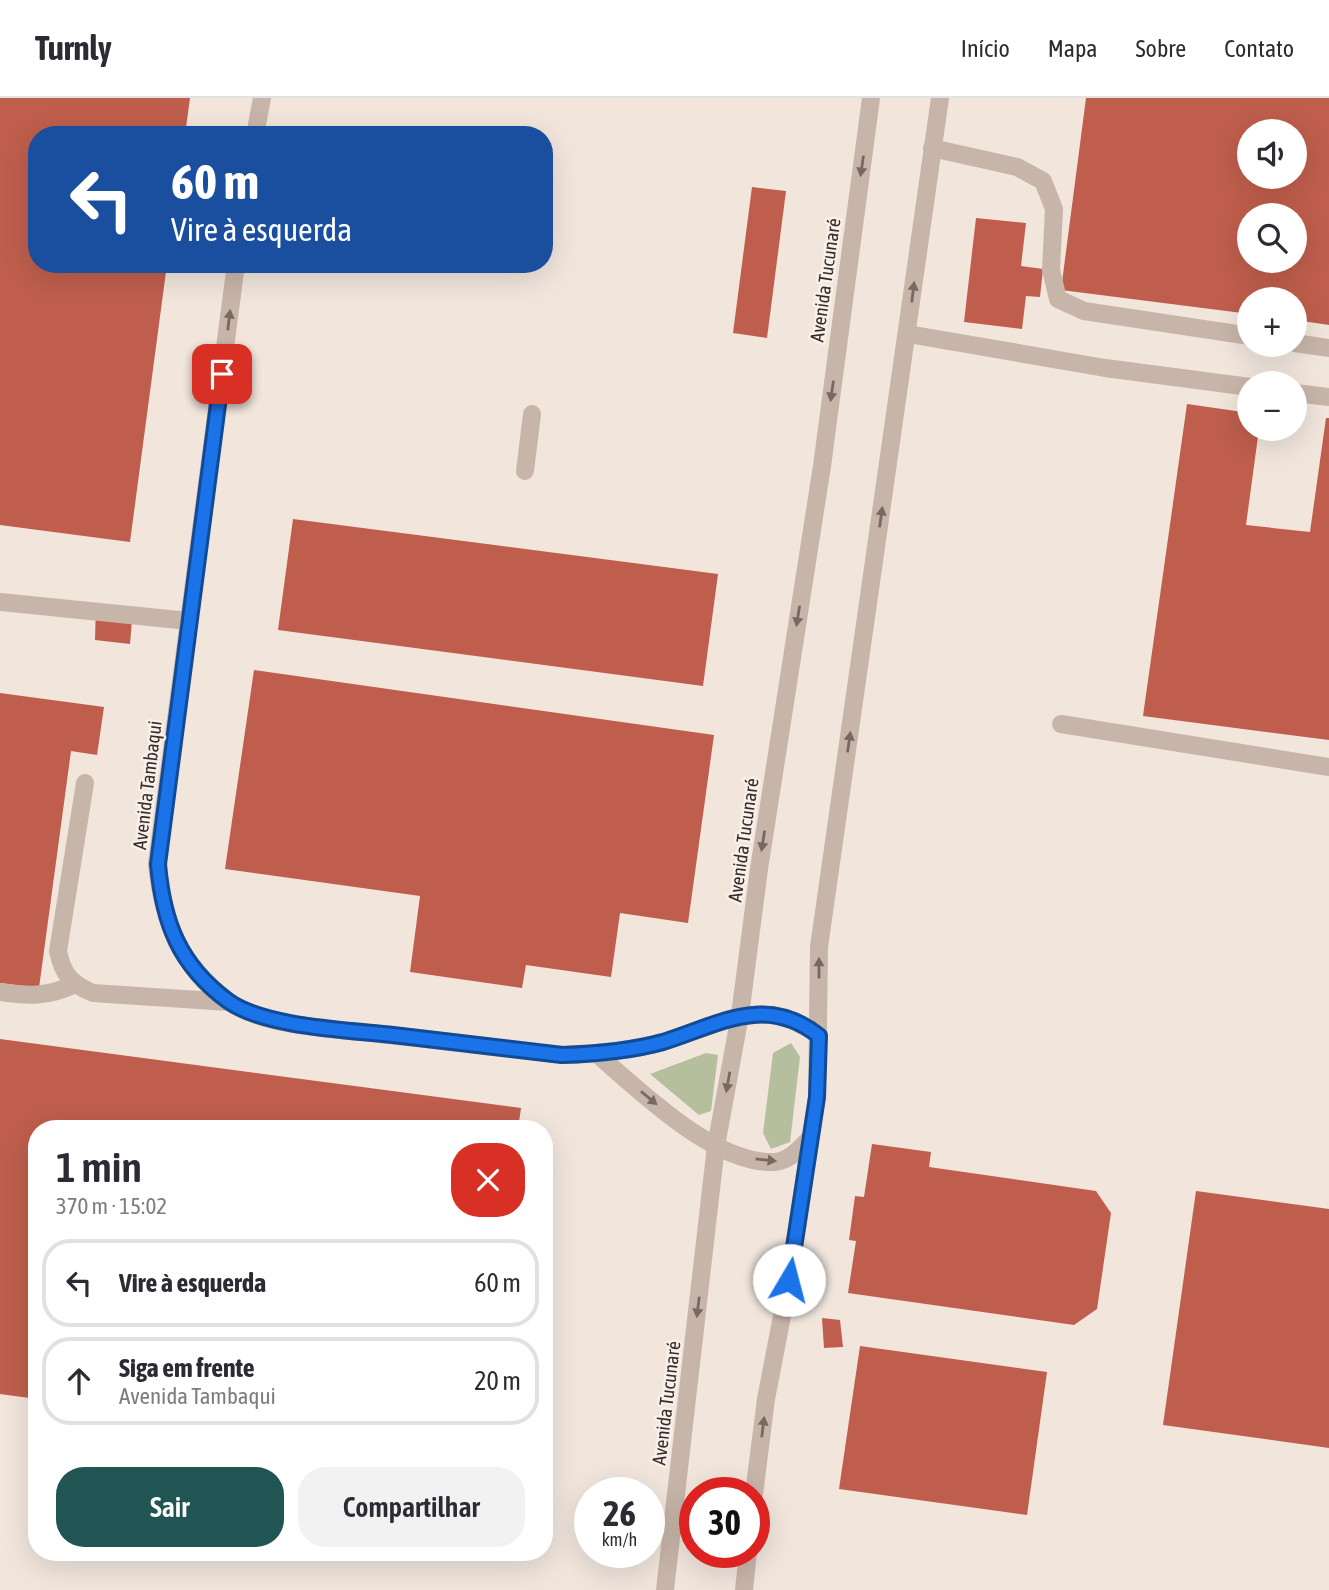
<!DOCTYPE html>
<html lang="pt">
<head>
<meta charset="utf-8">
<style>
	:root { --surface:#fff; --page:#f2f2f3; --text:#2b2b33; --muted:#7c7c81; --line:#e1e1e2; --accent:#205554 }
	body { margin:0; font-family:"Asap Condensed",sans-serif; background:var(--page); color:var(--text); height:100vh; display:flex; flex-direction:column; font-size:26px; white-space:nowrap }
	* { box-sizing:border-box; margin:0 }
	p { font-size:23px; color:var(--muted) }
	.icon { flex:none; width:38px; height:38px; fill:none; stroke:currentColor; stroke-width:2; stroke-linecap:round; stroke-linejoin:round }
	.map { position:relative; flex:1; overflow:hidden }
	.panel { position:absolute; left:28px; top:1022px; width:525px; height:441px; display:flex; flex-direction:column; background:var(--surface); border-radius:28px; box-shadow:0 7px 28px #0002 }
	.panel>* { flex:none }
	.banner { position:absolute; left:28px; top:28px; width:525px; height:147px; border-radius:28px; box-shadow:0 7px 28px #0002; background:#1a4fa0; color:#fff; overflow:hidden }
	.tools { position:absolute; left:1237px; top:21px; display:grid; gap:14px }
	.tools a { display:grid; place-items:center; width:70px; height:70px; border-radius:50%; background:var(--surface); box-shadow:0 7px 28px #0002; font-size:35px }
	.speed { position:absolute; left:574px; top:1379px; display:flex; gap:14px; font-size:35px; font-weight:700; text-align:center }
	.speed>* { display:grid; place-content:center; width:91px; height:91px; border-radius:50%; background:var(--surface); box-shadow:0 7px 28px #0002; line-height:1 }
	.speed small { font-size:18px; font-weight:400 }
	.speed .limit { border:10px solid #d22; background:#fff; color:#111 }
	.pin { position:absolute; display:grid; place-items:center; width:60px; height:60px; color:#fff; margin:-30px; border-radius:14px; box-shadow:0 4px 10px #0006 }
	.me { position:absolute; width:77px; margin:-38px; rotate:8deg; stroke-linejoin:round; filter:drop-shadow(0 0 5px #0008) }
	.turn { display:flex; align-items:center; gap:24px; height:147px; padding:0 28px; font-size:32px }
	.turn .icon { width:91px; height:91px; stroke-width:2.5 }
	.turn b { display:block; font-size:49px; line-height:60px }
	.round { display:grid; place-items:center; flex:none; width:74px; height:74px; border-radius:28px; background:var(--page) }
	.summary { display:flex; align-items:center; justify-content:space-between; height:119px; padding:0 28px }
	h1 { font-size:42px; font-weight:600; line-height:52px }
	.button { display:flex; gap:14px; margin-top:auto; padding:14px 28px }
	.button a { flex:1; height:80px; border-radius:28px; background:var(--accent); color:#fff; font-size:28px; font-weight:600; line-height:80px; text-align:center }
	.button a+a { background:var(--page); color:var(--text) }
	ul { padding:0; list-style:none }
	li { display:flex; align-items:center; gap:21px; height:88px; margin:0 14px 10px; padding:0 14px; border:4px solid var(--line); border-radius:28px }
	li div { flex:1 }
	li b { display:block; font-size:26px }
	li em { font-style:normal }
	header { display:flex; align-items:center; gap:42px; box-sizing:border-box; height:98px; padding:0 35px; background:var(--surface); border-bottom:2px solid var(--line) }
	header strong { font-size:33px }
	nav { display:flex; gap:38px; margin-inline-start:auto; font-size:24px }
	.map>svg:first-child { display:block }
	.green { fill:#b6bf9d }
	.building { fill:#bf5e4c; fill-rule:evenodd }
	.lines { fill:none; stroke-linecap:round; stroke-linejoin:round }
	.minor { stroke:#c8b5a9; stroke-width:18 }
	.oneway { fill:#776962 }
	.route-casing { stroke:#114b97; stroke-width:18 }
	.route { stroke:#1a73e8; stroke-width:12 }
	.labels { text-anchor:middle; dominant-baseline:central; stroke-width:5; stroke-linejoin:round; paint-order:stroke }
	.street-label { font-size:19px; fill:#352b28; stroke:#f8f0e9 }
</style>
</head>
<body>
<header>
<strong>Turnly</strong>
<nav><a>Início</a><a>Mapa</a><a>Sobre</a><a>Contato</a></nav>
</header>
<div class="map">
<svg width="1329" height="1492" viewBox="0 0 1329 1492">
	<rect width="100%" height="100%" fill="#f1e5dc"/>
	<g class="green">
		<path d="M791,945l9,14 -10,85 -19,7 -8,-16 10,-80z"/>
		<path d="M706,955l12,2 -7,56 -12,4 -49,-41z"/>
	</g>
	<g class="building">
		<path d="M0,0h190l-5,37h-148v129h130l-37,278 -130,-17z"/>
		<path d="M1086,0h243v227l-34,-5v-21h-45v15l-189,-24zM1250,33h45v46h-45zM1250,117h45v46h-45z"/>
		<path d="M752,89l34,4 -19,147 -34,-5z"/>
		<path d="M976,120l50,5 -5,43 22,3 -3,28 -14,-1 -4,33 -58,-7z"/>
		<path d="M1187,306l63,9v16h9l-13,96 64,7 16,-114h3v322l-186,-24z"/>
		<path d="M293,421l425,55 -15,112 -425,-56z"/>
		<path d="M96,507l37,3 -3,36 -35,-4z"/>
		<path d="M254,572l460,65 -26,188 -68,-10 -9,64 -85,-12 -4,23 -112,-16 10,-76 -195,-27z"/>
		<path d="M0,595l104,14 -7,48 -26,-4 -32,237 -39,-5z"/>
		<path d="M0,941l521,69 -3,21h-481v270l-37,-5z"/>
		<path d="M872,1046l59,8 -2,15 167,24 15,22 -14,96 -23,16 -226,-32 8,-52 -7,-1 6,-44 9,1z"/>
		<path d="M1196,1093l133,18v239l-166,-23z"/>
		<path d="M822,1220l18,2 3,27 -19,1z"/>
		<path d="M860,1248l187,26 -20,143 -188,-26z"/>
	</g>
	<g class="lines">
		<g class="minor">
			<path d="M255,37l7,-37"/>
			<path d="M932,50l85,19 26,14 11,28 -3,61 7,29 26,12 166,25"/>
			<path d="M236,166l-79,600c6,57 22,101 71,137 37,27 114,28 160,34 58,6 116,13 174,20 33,-1 68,-4 101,-13 56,-17 102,-49 156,-6"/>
			<path d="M908,236l197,34 145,19"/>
			<path d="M1295,245l34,5"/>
			<path d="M1295,295l34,4"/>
			<path d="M525,373l7,-57"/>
			<path d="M0,504l189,19"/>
			<path d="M1061,626l268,43"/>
			<path d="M85,685l-27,168c5,24 13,33 35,42l136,9"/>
			<path d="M0,894c28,4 47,5 73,-7"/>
			<path d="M597,956c43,37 118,111 178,108 15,-1 25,-14 35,-24"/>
			<path d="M754,1396l12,-95 23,-119 28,-183 2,-150 121,-849"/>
			<path d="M665,1492l51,-444 24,-131 19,-146 63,-403 49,-368"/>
			<path d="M744,1492l4,-38"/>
		</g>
	</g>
	<defs><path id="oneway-solid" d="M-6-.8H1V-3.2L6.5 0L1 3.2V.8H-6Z" transform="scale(1.75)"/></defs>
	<g class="oneway">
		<use href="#oneway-solid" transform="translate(862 68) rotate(98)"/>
		<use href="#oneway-solid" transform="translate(913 194) rotate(-83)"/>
		<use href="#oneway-solid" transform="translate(229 222) rotate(-83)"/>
		<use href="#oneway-solid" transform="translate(832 293) rotate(98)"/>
		<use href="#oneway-solid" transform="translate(881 419) rotate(-82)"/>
		<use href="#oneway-solid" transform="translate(798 518) rotate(99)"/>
		<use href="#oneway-solid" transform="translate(849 644) rotate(-82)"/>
		<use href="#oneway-solid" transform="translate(763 743) rotate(99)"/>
		<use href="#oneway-solid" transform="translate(819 870) rotate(-90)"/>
		<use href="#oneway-solid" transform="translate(728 984) rotate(100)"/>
		<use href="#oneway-solid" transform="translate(649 1000) rotate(40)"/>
		<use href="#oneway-solid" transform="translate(766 1062) rotate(6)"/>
		<use href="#oneway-solid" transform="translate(698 1209) rotate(97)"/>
		<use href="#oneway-solid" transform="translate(763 1329) rotate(-83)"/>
	</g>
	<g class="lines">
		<defs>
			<path id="route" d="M222,276l-64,490c5,58 21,101 70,137 36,26 120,29 165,34 56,7 113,13 169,20 34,-1 68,-4 101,-13 55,-17 102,-49 156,-6l-2,61 -28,183"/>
		</defs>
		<use href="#route" class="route-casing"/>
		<use href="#route" class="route"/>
	</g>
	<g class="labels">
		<g class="street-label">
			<text transform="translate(825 182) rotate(-82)">Avenida Tucunaré</text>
			<text transform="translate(147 687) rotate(-83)">Avenida Tambaqui</text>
			<text transform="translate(743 742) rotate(-82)">Avenida Tucunaré</text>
			<text transform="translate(666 1305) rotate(-83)">Avenida Tucunaré</text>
		</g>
	</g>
</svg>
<div class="tools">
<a><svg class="icon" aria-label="sound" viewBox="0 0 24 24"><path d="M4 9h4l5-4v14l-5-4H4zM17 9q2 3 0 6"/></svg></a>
<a><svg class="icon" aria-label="search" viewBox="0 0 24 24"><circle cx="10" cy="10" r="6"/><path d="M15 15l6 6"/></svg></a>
<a>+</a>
<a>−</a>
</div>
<div class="speed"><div>26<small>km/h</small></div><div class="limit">30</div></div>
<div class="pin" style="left:222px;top:276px;background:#d93025"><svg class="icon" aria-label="arrive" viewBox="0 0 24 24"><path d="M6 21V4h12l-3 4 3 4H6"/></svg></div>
<svg class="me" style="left:789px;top:1182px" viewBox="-20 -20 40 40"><circle r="19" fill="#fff"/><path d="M0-13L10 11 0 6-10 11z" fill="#1a73e8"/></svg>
<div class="banner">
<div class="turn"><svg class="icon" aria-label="left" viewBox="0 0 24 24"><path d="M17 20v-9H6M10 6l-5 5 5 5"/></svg><div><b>60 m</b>Vire à esquerda</div></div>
</div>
<section class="panel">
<div class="summary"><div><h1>1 min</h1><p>370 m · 15:02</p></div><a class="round" style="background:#d93025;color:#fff"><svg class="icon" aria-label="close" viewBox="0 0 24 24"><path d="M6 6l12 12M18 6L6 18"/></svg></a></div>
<ul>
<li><svg class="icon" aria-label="left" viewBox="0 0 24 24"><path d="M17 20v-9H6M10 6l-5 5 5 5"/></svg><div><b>Vire à esquerda</b></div><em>60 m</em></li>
<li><svg class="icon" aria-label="ahead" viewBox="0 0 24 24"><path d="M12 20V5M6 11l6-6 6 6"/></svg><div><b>Siga em frente</b><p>Avenida Tambaqui</p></div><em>20 m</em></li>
</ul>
<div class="button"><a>Sair</a><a>Compartilhar</a></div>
</section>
</div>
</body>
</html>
